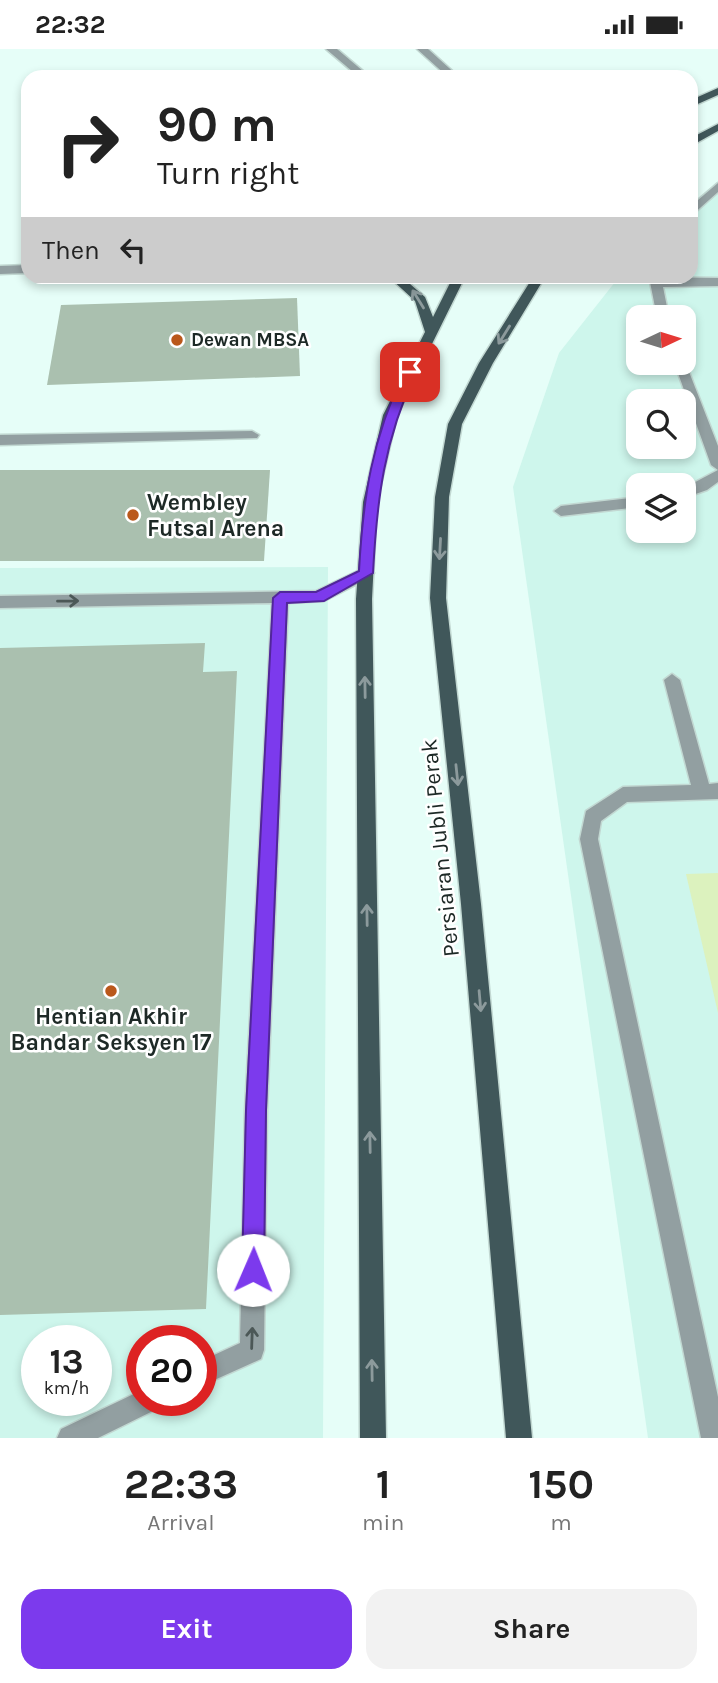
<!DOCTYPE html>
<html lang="en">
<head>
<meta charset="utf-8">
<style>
	:root { --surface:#fff; --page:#f2f2f2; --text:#222; --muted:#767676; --accent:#7c3aed }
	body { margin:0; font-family:Karla,sans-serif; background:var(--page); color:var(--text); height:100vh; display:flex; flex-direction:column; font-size:26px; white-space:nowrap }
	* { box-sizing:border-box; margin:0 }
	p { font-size:23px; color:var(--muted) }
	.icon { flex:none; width:38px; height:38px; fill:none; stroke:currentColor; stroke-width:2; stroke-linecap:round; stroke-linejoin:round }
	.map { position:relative; height:1389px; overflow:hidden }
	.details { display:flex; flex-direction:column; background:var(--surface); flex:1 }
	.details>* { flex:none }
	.banner { position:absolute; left:21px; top:21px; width:677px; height:214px; border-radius:21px; box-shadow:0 4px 10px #0003; background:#fff; color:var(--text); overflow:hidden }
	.needle { width:46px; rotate:86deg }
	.controls { position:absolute; left:626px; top:256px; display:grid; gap:14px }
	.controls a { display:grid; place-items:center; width:70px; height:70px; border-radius:14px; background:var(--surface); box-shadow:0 4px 10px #0003; font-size:35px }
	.speed { position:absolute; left:21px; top:1276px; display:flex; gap:14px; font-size:35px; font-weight:700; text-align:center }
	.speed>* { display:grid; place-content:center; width:91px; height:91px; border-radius:50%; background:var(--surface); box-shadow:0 4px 10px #0003; line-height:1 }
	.speed small { font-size:18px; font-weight:400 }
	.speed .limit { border:10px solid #d22; background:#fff; color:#111 }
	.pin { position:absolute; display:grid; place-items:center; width:60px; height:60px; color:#fff; margin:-30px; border-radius:14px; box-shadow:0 4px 10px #0006 }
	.me { position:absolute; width:77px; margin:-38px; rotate:1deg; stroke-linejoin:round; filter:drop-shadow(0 0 5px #0008) }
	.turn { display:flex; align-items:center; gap:24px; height:147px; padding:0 21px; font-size:32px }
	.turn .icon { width:91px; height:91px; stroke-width:2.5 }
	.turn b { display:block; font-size:49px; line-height:60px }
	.then { display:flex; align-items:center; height:66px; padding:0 21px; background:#0003; gap:14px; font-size:26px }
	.eta { display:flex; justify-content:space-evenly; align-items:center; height:119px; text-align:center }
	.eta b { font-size:42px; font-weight:700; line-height:49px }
	.action { display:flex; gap:14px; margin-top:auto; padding:14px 21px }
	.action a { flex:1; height:80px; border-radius:21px; background:var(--accent); color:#fff; font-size:28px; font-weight:700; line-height:80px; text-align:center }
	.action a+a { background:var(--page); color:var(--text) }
	.status { display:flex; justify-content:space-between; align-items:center; height:49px; padding:0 35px; background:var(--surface); direction:ltr }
	.status svg { height:19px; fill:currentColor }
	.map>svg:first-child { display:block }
	.built { fill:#cef6ec; fill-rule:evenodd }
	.green { fill:#dcf2be }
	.building { fill:#aac0af }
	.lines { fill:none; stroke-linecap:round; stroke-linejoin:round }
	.service-casing { stroke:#c2d8d2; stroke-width:3 }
	.tertiary-casing { stroke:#c2d8d2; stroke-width:3 }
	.primary-casing { stroke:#c2d8d2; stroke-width:3 }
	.service { fill:#929fa1; fill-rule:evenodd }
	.tertiary { fill:#929fa1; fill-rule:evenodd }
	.primary { fill:#40575a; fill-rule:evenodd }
	.oneway { stroke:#8c9a9c }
	.oneway2 { stroke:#4c5857 }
	.route { fill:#7c3aed; stroke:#51269a; stroke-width:2 }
	.poi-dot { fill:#ba581b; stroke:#fff; stroke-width:2.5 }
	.labels { text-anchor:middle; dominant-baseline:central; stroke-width:5; stroke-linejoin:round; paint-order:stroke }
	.far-poi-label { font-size:19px; font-weight:bold; fill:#1d2926; stroke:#fff; text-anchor:start }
	.poi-label { font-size:23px; font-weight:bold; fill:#1d2926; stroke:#fff; text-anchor:start }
	.street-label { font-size:23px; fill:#1d2926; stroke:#fff }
</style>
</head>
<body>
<div class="status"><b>22:32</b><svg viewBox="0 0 49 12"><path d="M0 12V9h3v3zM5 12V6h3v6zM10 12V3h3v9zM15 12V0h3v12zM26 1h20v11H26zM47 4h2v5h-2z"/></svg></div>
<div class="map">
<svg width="718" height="1389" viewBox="0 0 718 1389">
	<rect width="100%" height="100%" fill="#e6fef8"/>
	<g class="built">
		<path d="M718,138v1251h-70l-135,-951 46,-134 60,-76h72v-69zM639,268h45v45h-45zM639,352h45v45h-45zM639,436h45v45h-45z"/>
		<path d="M328,518l-5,871h-323v-870zM37,1292h59v59h-59zM142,1292h59v59h-59z"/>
	</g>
	<path class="green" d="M718,824v140l-32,-139z"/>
	<g class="building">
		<path d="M297,249l3,78 -253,9 14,-80z"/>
		<path d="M0,421h270l-6,91h-264z"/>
		<path d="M205,594l-2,29 34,-1 -31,638 -206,6v-667z"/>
	</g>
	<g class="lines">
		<defs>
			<g id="service">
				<path d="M326,0h11l33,28h-11z"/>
				<path d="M417,0h11l31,28h-11z"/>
				<path d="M718,134v9l-27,24v-10z"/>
				<path d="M649,228l69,1v8l-55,1 6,30h-12z"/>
				<path d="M684,310l34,87v24l-7,-5 -37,-103h10z"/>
				<path d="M252,382l7,4 -2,3 -257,7v-10z"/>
				<path d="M718,421v12l-11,8 -23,8v-10z"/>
				<path d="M639,448v10l-78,9 -7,-5 7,-5z"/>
				<path d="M366,518l5,2 3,4 -3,4 -47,24 -36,2 -21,507 -3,240 -3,9 -60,27v-25l39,-18 5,-233 27,-507 -272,5v-12l316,-5z"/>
				<path d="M672,625l8,6 29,104 9,-1v16l-91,3 -26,19 -3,18 120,558v41h-17l-121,-599 6,-28 37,-24 68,-2 -27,-105z"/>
				<path d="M142,1341v10h19l-4,9 -59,29h-41l4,-9z"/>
			</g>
			<path id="tertiary" d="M28,216v8l-28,1v-8z"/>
			<g id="primary">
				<path d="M718,39v7l-27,12v-7z"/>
				<path d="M718,75v7l-27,15v-8z"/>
				<path d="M389,228h13l23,20 8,20 20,-40h12l-68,138 -20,87 -5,97 14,839h-26l-4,-839 7,-97 20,-87 42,-83 -10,-31z"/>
				<path d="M533,228h12l-52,86 -31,61 -13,73 -3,101 35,306 51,534h-26l-45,-534 -31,-306 5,-101 13,-73 31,-61z"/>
			</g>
		</defs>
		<use href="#service" class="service-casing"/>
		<use href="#tertiary" class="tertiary-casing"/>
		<use href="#primary" class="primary-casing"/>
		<use href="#service" class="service"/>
		<use href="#tertiary" class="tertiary"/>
		<use href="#primary" class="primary"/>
	</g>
	<defs><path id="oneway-shaft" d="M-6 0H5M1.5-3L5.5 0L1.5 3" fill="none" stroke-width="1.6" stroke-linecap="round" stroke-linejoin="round" transform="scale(1.75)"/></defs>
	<g class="oneway">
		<use href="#oneway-shaft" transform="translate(418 250) rotate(-122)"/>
		<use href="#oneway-shaft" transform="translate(504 286) rotate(122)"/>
		<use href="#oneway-shaft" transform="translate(440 500) rotate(93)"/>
		<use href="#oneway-shaft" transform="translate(365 638) rotate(-91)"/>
		<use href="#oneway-shaft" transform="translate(457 726) rotate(84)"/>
		<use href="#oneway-shaft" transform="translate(367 866) rotate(-91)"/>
		<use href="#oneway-shaft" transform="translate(480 952) rotate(85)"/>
		<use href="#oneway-shaft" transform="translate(370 1093) rotate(-91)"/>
		<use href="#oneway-shaft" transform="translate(372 1321) rotate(-91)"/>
	</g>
	<g class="oneway2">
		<use href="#oneway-shaft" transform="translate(68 552) rotate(-1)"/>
		<use href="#oneway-shaft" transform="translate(252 1289) rotate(-88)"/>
	</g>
	<path class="route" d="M410,319l6,4c-32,68 -39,127 -43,201l-49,28 -37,2 -21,507 -2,160 -3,7 -8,4 -7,-4 -4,-7 4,-160 27,-512 7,-6h36l43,-21c4,-74 13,-132 45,-199z"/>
	<g class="poi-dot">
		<circle cx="177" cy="291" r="7"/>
		<circle cx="133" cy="466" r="7"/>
		<circle cx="111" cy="942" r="7"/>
	</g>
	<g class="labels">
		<g class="far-poi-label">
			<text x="191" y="291">Dewan MBSA</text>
		</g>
		<g class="poi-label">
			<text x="147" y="453">Wembley<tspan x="147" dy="26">Futsal Arena</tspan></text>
			<text x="111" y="967" text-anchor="middle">Hentian Akhir<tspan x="111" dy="26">Bandar Seksyen 17</tspan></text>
		</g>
		<g class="street-label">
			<text transform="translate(440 799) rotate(-96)">Persiaran Jubli Perak</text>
		</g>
	</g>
</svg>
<div class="controls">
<a><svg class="needle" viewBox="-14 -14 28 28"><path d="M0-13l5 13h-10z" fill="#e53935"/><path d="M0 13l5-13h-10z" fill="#767676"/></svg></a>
<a><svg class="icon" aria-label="search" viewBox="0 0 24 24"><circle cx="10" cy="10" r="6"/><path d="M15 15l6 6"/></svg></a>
<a><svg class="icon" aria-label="layers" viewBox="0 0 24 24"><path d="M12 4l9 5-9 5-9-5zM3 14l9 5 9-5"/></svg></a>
</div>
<div class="speed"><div>13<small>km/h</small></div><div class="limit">20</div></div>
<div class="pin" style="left:410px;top:323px;background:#d93025"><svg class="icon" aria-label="arrive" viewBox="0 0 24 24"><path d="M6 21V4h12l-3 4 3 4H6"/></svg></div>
<svg class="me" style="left:253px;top:1221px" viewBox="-20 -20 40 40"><circle r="19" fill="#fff"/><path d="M0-13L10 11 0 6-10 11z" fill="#7c3aed"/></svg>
<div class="banner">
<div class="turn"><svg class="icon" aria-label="right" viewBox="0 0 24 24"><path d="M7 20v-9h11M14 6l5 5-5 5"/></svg><div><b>90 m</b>Turn right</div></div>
<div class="then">Then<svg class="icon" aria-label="left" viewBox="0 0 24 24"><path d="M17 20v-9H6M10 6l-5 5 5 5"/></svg></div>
</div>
</div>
<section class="details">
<div class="eta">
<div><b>22:33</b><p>Arrival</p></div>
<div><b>1</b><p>min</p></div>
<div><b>150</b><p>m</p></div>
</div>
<div class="action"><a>Exit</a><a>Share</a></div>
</section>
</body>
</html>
